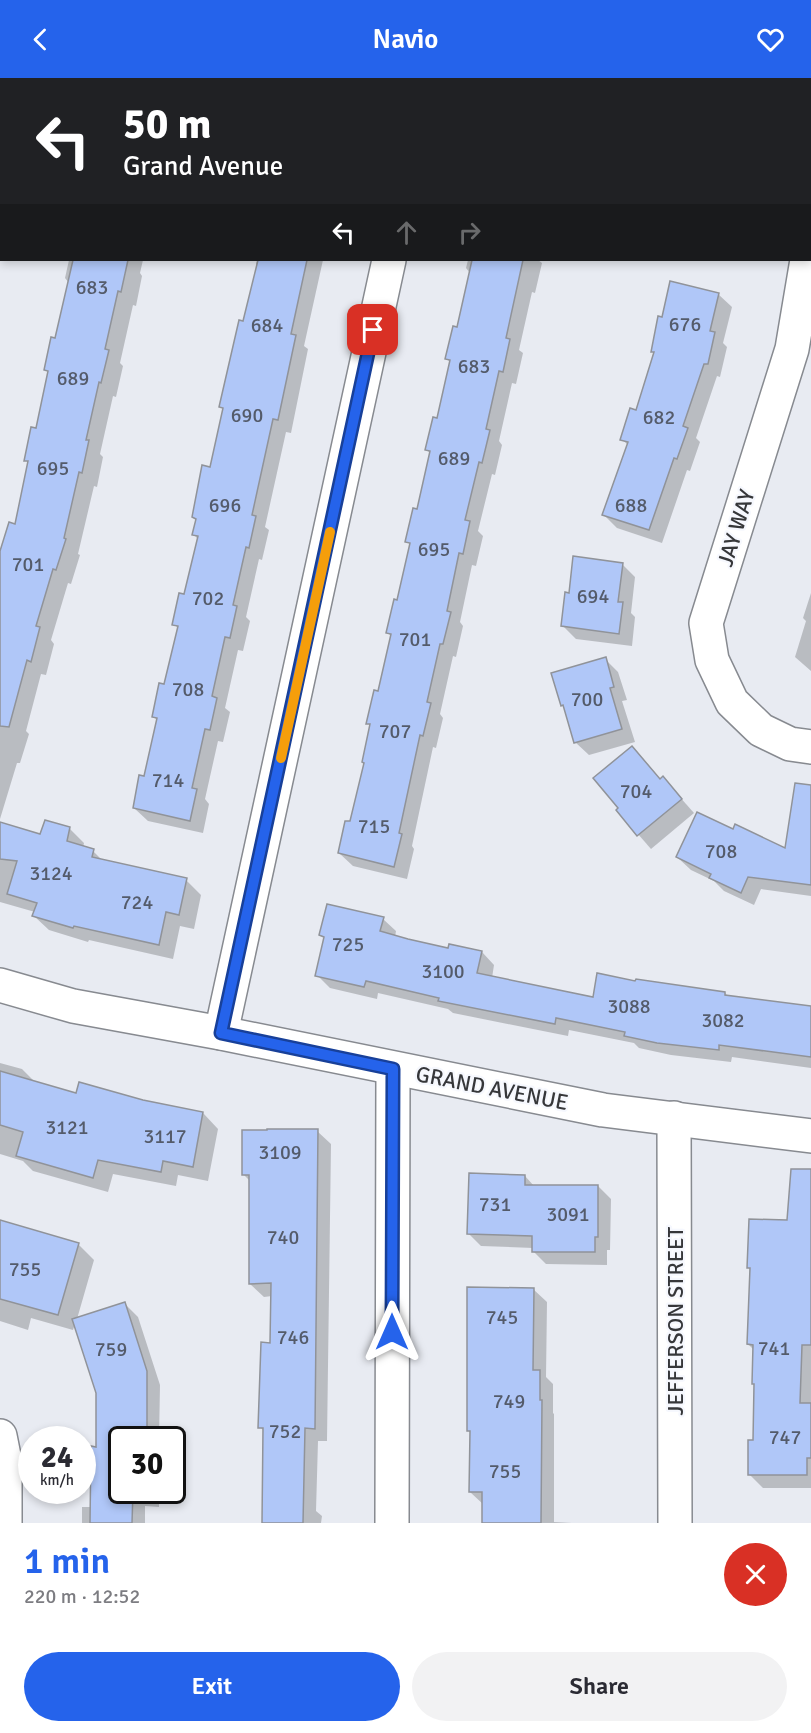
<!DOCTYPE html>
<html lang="en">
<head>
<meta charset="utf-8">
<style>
	:root { --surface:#fff; --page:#f2f2f3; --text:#2b2b33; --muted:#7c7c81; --accent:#2563eb }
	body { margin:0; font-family:Signika,sans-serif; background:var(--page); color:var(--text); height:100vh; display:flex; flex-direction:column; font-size:22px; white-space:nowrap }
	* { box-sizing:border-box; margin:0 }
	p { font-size:20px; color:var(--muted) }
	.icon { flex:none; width:33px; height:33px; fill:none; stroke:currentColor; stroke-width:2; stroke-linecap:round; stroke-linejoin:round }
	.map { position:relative; height:1445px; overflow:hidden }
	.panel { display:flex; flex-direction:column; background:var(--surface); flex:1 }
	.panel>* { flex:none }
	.guide { position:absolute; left:0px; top:0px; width:812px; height:183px; box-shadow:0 3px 9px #0003; background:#202124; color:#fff; overflow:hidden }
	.speed { position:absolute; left:18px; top:1348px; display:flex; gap:12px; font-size:30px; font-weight:700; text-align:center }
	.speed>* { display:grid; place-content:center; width:78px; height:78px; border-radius:50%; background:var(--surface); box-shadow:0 3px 9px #0003; line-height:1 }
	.speed small { font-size:15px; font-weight:400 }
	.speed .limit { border:3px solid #111; border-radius:9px; background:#fff; color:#111 }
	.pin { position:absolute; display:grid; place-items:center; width:51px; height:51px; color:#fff; margin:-26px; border-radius:12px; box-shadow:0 3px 9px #0006 }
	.me { position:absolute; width:66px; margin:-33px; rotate:0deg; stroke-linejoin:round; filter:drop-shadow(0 0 4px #0008) }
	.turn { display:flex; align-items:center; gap:21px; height:126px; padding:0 24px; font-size:27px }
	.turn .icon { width:78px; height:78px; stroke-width:2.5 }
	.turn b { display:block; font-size:42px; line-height:51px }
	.lanes { display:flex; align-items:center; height:57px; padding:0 24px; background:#0003; justify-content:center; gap:30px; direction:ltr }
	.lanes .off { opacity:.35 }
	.round { display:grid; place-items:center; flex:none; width:63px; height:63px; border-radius:32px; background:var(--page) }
	.summary { display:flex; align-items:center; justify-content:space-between; height:102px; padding:0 24px }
	h1 { font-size:36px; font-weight:600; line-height:45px; color:var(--accent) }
	.button { display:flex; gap:12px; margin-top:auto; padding:12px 24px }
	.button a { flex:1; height:69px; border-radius:36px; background:var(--accent); color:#fff; font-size:24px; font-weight:600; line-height:69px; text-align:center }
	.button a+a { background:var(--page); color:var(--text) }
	header { display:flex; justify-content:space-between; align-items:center; height:78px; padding:0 24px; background:var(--accent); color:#fff; font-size:27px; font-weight:600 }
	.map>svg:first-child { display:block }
	.shadow { fill:#0003 }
	.building { fill:#b0c7f8; stroke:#909399; stroke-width:1.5 }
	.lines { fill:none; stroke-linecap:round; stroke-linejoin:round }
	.minor-casing { stroke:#878a90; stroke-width:36 }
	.tertiary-casing { stroke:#878a90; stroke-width:36 }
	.minor { stroke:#fff; stroke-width:33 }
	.tertiary { stroke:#fff; stroke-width:33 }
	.route-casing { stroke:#184099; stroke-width:15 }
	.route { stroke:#2563eb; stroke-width:10 }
	.slow { stroke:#f59e0b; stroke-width:10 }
	.labels { text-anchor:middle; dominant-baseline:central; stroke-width:4.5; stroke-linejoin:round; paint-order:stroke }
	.number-label { font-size:20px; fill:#545b6a }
	.street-label { font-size:22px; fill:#36373a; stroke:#f6f8fe }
</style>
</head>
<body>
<header><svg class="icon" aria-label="back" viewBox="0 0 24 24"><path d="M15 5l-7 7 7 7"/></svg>Navio<svg class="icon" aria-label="heart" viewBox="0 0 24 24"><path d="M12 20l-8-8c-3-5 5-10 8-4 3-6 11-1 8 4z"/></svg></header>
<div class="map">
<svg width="811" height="1445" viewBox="0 0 811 1445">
	<rect width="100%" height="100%" fill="#e8ebf2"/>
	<g class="shadow">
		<path d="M114,0h202l7,2h-210z"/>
		<path d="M69,182h74l-3,13 2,3 -6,30 -3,-1 -13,58 3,3 -7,31 -3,-1 -13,58 3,3 -6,30 -3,-1 -16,68 2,1 -9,29 -3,-1 -17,57 3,4 -8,31 -5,-1 -15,57 3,3 -9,29h-3l-17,56v-243l16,-51 13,-61 -3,-4 11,-30 12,-57 -3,-3 11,-30 12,-57 -4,-5z"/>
		<path d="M257,182h66l-19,86 4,3 -17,84 -5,-1 -21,95 4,3 -7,30 -3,-1 -13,58 4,4 -7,30 -5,-1 -13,58 5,4 -7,30 -5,-1 -13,58 4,5 -6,29 -55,-12 -14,-13 11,-30 13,-57 -5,-5 12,-30 14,-57 -5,-5 11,-28 13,-57 -4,-4 3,-15 -3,-3 18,-49 12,-58 -4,-4 24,-83 14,-57 -2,-2z"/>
		<path d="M468,182h70l4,3 -7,30 -3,-1 -13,58 4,3 -7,31 -4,-1 -13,58 3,4 -7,30 -3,-1 -14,57 5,5 -7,30 -4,-1 -12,57 3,4 -7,31 -3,-1 -13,58 3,4 -7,30 -3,-1 -21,99 2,3 -7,30 -54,-13 -14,-13 12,-30 14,-59 6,-38 -3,-3 11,-30 13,-56 -5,-5 12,-31 12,-55 -4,-5 11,-30 13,-57 -4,-4 11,-30 13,-57 -4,-4 11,-30 12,-56 -4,-5z"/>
		<path d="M718,216l14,13 -9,36 4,4 -7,30 -3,-1 -21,62 4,4 -10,29 -3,-1 -25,73 -45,-15 -13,-13 24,-70 -6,-6 15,-27 18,-58 -3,-3 11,-32z"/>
		<path d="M622,486l13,13 -4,36 4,4 -3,29 -56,-7 -13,-13 7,-32z"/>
		<path d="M811,515v78l-16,-14 11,-36 -3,-3z"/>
		<path d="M605,581l13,13 9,28 -5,1 13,41 -46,13 -14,-13 -9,-33 -4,-4z"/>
		<path d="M663,700l31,35 -43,36 -33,-38z"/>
		<path d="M0,746l41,12 29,-7 14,14 -1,5 10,3 11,11 82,18 15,15 -7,34 -14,-3 -7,33 -84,-19 -1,2 -39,-12 -15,-14 1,-4 -35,-10z"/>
		<path d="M734,753l52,19 25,-13v59l-50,-7 -7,16 -30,-14 -10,-10 -23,-11 -14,-13z"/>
		<path d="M383,841l13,12 -1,6 54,13 33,2 12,13 -2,13 102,21 43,-16 88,10 4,4 82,11v60l-79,-11 -1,5 -60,-7 -32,-7 -5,-5 -65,-13 -1,6 -115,-23 -5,-4 -70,-16 -1,6 -47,-11 -13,-13 8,-36 -4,-4z"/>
		<path d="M0,985l22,6 14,14 41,12 65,7 61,11 15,16 -10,52 -30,-6 -2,11 -63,-12 -5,18 -75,-21 -10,-10 -23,-7z"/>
		<path d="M317,1053l14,13 -4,297h-9l-2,70 6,5 -1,7h-57v-92l-4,-4 12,-82v-49l-8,1 -14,-13 1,-102 -7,-7z"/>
		<path d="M525,1098l9,10h64l13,13 -1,51h-3v15l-61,-1 -13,-13v-3l-52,-2 -13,-13z"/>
		<path d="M811,1139v271h-48l-14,-14 5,-32v-92l-6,-6 3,-74 -2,-3 39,-45z"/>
		<path d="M0,1143l78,23 16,16 -17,59 48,-15 13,13 22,68 -1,55h-37v51h37v16l-14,-1v17h-63v-16h10l5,-58v-56l-22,-69 -2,6 -42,-12 -3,12 -28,-9z"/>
		<path d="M533,1211l14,13 -1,75 7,7v29l1,1v108l18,1h-89l1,-18 -14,-13 2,-58 -3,-3z"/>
	</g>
	<g class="building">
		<path d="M73,182h55l-7,32 -3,-1 -13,58 4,1 -8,33 -2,-1 -13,58h3l-7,33 -3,-1 -15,66 2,1 -10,31 -3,-1 -17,57 4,1 -9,35 -4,-2 -18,67 -9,-1v-175l9,-29 6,2 13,-63h-4l7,-34 5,1 12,-57 -4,-1 7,-33 4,1z"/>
		<path d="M258,182h49l-16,74 5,1 -18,85 -5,-1 -21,96 4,1 -7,32 -3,-1 -13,58 4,1 -7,32 -5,-1 -13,59 5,2 -7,32 -5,-1 -13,59 5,1 -7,32 -57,-13 6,-33 5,1 13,-58 -5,-1 7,-34 5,1 14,-58 -6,-1 7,-32 5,1 14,-58 -6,-1 4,-16 -4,-2 10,-52 8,2 13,-59 -4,-1 20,-87 4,1z"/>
		<path d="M472,182h51l-17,78 4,1 -7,33 -4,-1 -13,58 4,1 -8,33 -3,-1 -14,58 5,1 -7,33 -4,-1 -12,58 4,1 -8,32h-3l-13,58 4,1 -8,33 -3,-1 -21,98 3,1 -8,33 -56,-14 7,-32h5l14,-58 -2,-1 8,-38h-4l8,-34 4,1 13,-57 -5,-1 8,-34 3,1 13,-57 -5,-1 8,-34 4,1 13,-58 -5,-1 8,-33 4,1 13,-58 -5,-1 8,-33 4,1z"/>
		<path d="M670,203l49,12 -9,38 5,1 -7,32h-4l-21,62 5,2 -11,31 -3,-1 -25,72 -47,-15 26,-73 -8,-2 10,-32 6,2 18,-58h-3l7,-36 4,1z"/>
		<path d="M573,478l50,7 -5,39h5l-4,32 -58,-8 4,-34 4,1z"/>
		<path d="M606,579l8,30 -4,1 12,41 -48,14 -11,-38 -2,1 -10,-33z"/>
		<path d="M632,668l28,33 3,-3 19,23 -45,37 -21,-26 2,-2 -25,-30z"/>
		<path d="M795,705l16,2v100l-63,-8 -7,16 -32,-15 2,-4 -35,-17 21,-45 36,17 2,-5 50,24z"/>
		<path d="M45,742l25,7 -3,14 27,8 -2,8 95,21 -8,37 -13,-3 -7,33 -85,-19 -1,2 -41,-12 5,-13 -30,-9 10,-33 -17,-2v-37l40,12z"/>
		<path d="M327,826l57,13 -4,14 28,8 40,9 1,-4 33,7 -5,22 116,24 4,-24 38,8 1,-2 89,13v3l86,11v51l-92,-12v5l-62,-7 -33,-7 1,-4 -69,-14 -1,6 -117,-23 1,-3 -73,-17 -2,6 -49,-11 9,-39 -5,-2z"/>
		<path d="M0,993l76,22 3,-11 64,18 60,12 -10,55 -30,-6 -2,11 -63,-12 -5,18 -77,-22 7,-24 -23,-7z"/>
		<path d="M267,1051h51l-3,300 -10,-1 -2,95h-41l1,-95h-5l3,-86 9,1 1,-60 -22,1v-109h-7v-45h25z"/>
		<path d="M791,1091h20v176h-9l-2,58h11v55h-4v17h-59v-35h5l1,-56h-2l1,-39 -6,-1 3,-76h-3l2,-49 38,1z"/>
		<path d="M469,1095l56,2v10h73v52h-3v15h-63v-16l-65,-2z"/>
		<path d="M0,1142l79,23 -21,72 -58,-16z"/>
		<path d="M467,1209l67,1 -1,82h7v30h2l-1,123h-59v-31h-13l1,-61h-3z"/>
		<path d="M125,1224l22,69v69h-25v51h11l-1,32h-42l1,-77 5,1v-54l-24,-74z"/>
	</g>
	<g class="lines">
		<defs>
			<g id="minor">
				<path d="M694,0l7,2"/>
				<path d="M31,2v-2"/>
				<path d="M428,2v-2"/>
				<path d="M810,15l1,-1"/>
				<path d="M810,114l1,-22"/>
				<path d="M0,144l2,-7"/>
				<path d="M807,182l-15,89 -86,274 6,37 20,42 29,28 29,14 21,3"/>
				<path d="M221,955l168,-773"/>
				<path d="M674,1040l1,405"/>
				<path d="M0,1358l5,25v62"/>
				<path d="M392,1445l1,-454"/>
			</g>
			<path id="tertiary" d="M0,907l73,21 148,27 382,77 208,26"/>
		</defs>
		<use href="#minor" class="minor-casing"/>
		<use href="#tertiary" class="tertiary-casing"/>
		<use href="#minor" class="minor"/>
		<use href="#tertiary" class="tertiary"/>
	</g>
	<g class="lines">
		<defs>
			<path id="route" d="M373,252l-152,703 172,36 -1,263"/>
		</defs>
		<use href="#route" class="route-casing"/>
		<use href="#route" class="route"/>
		<path class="slow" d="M281,680l49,-226"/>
	</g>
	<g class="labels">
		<g class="number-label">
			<text x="92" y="209">683</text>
			<text x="685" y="246">676</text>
			<text x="267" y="247">684</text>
			<text x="474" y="288">683</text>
			<text x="73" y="300">689</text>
			<text x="247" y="337">690</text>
			<text x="659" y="339">682</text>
			<text x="454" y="380">689</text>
			<text x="53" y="390">695</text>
			<text x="225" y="427">696</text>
			<text x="631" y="427">688</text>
			<text x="434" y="471">695</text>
			<text x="28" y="486">701</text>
			<text x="593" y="518">694</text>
			<text x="208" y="520">702</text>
			<text x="415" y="561">701</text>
			<text x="188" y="611">708</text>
			<text x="587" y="621">700</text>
			<text x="395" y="653">707</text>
			<text x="168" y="702">714</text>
			<text x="636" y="713">704</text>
			<text x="374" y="748">715</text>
			<text x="721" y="773">708</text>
			<text x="51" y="795">3124</text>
			<text x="137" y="824">724</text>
			<text x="348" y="866">725</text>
			<text x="443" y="893">3100</text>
			<text x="629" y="928">3088</text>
			<text x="723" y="942">3082</text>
			<text x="67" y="1049">3121</text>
			<text x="165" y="1058">3117</text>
			<text x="280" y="1074">3109</text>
			<text x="495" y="1126">731</text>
			<text x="568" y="1136">3091</text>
			<text x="283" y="1159">740</text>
			<text x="25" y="1191">755</text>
			<text x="502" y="1239">745</text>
			<text x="293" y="1259">746</text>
			<text x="774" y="1270">741</text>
			<text x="111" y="1271">759</text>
			<text x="509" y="1323">749</text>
			<text x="285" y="1353">752</text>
			<text x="785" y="1359">747</text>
			<text x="505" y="1393">755</text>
		</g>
		<g class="street-label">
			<text transform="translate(736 450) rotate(-73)">JAY WAY</text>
			<text transform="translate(492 1010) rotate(11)">GRAND AVENUE</text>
			<text transform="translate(675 1243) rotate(-90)">JEFFERSON STREET</text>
		</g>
	</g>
</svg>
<div class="speed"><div>24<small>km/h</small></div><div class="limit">30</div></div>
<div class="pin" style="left:373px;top:252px;background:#d93025"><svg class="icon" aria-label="arrive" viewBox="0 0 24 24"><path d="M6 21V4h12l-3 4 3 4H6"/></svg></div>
<svg class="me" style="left:392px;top:1254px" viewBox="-20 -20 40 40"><path d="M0-17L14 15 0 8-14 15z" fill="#2563eb" stroke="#fff" stroke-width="4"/></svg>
<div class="guide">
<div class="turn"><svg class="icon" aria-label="left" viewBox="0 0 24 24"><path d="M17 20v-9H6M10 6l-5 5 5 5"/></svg><div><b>50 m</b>Grand Avenue</div></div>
<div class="lanes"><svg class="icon" aria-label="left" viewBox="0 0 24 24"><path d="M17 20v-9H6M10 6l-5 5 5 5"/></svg><svg class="icon off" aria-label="ahead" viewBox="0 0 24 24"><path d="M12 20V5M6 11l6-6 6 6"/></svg><svg class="icon off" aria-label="right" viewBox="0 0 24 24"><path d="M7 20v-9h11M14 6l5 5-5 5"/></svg></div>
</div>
</div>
<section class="panel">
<div class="summary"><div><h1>1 min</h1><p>220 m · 12:52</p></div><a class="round" style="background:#d93025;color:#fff"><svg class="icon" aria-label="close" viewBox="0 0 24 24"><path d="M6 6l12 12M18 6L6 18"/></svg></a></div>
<div class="button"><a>Exit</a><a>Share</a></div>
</section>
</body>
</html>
